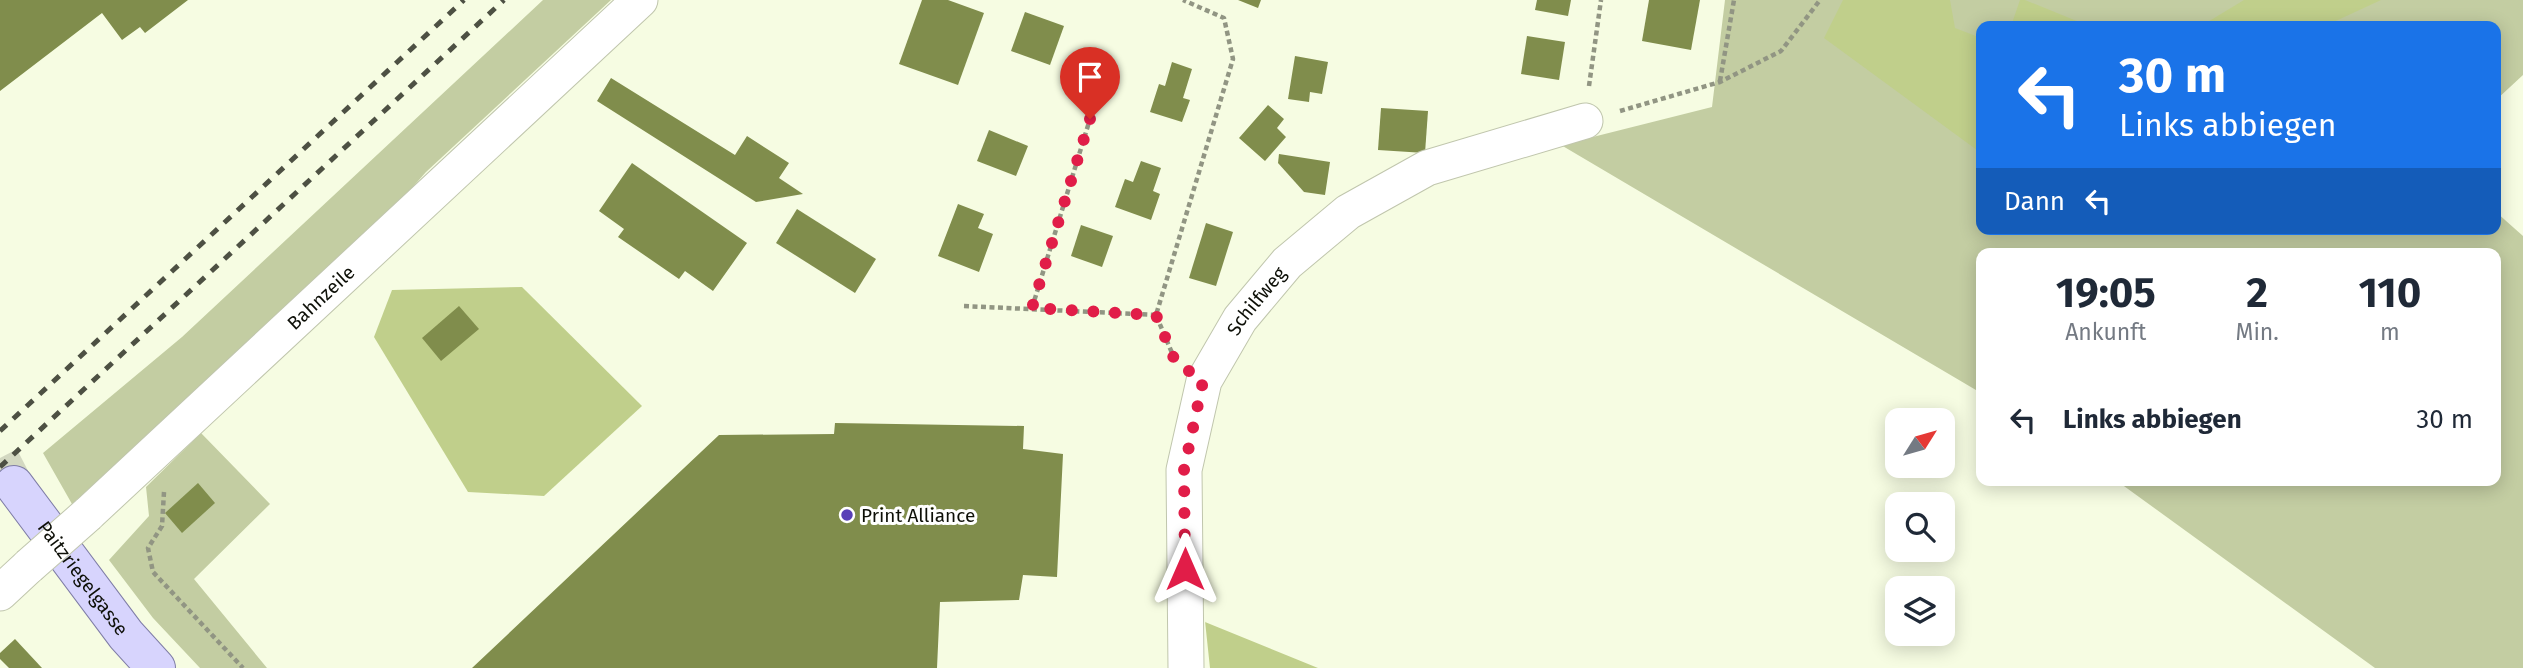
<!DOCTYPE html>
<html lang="de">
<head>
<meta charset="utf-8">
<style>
	:root { --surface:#fff; --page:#f6f6f7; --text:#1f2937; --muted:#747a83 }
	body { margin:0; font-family:"Fira Sans",sans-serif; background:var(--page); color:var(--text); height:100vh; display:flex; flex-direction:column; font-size:26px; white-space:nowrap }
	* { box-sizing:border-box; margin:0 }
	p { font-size:23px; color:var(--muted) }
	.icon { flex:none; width:38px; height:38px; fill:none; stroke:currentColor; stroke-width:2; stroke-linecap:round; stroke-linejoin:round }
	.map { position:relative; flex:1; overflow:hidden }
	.drawer { position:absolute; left:1976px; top:248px; width:525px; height:238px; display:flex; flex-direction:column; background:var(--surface); border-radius:14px; box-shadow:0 4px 18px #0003 }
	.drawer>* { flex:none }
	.top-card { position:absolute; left:1976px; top:21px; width:525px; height:214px; border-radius:14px; box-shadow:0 4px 18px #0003; background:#1a73e8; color:#fff; overflow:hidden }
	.needle { width:46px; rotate:53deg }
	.buttons { position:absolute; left:1885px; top:408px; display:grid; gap:14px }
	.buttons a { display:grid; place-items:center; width:70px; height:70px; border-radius:14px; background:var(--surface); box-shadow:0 4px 18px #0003; font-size:35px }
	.pin { position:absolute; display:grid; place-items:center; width:60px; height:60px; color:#fff; margin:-72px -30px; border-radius:50% 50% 50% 0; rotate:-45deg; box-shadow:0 0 7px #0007 }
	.pin .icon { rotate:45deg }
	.me { position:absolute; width:77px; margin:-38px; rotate:0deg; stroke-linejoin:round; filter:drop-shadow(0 0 5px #0008) }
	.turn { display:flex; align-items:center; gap:24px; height:147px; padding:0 28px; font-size:32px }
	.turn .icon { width:91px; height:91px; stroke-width:2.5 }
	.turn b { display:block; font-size:49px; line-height:60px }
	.then { display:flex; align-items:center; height:66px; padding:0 28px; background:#0003; gap:14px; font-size:26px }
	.eta { display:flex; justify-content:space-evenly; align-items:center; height:119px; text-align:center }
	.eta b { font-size:42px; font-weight:700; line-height:49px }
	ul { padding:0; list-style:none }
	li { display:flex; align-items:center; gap:21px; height:105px; padding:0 28px }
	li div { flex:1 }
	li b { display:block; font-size:26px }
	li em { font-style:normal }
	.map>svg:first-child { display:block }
	.green { fill:#c3cda2 }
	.forest { fill:#c0cf8b }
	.building { fill:#808d4c }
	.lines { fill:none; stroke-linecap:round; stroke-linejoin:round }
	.primary-tunnel { stroke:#d3d8c1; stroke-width:38; stroke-dasharray:38 19; stroke-linecap:butt }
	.minor-casing { stroke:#c0c6ad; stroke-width:37 }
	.primary-casing { stroke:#7f7da6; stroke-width:40 }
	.path { stroke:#919583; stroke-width:4.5; stroke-dasharray:5 3.5; stroke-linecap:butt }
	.minor { stroke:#fff; stroke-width:35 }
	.primary { stroke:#d7d4fd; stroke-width:38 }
	.rail { stroke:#4d5043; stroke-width:5; stroke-dasharray:9 9; stroke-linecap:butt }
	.minor-bridge-casing { stroke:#c0c6ad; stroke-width:37; stroke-linecap:butt }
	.minor-bridge { stroke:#fff; stroke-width:35 }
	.route { stroke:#e11d48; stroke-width:12; stroke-dasharray:0 21.6 }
	.poi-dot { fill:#583fb7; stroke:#fff; stroke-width:2.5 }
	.labels { text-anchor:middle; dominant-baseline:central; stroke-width:6; stroke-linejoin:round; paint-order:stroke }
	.street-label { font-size:19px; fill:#0d0f07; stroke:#fff }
	.poi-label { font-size:19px; fill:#0d0f07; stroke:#fff; text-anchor:start }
</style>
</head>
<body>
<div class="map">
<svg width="2523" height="668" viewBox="0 0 2523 668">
	<rect width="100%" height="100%" fill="#f6fce2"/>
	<g class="green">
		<path d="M543,0h68l-185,172 -59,67 -295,265 -29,-51 139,-116z"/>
		<path d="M1725,0h798v75l-27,25v-74h-515v203h515v-17l27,24v432h-148l-258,-187h379v-227h-515v139l-420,-248 151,-38z"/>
		<path d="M201,433l69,71 -76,75 73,89h-67l-47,-50 -44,-58 40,-44 -3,-29z"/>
	</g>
	<g class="forest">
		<path d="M1843,0h107l5,28 26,10v115l-157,-115z"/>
		<path d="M2020,0h5l64,26h-78z"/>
		<path d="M2244,0h137l-56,26h-124z"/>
		<path d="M522,287l120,119 -98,90 -76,-4 -94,-155 18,-47z"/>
		<path d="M1205,621v1l113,46h-108z"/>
	</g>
	<g class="building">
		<path d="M0,0h188l-43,33 -5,-6 -18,13 -20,-27 -102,78z"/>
		<path d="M922,0h26l36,13 -26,72 -59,-21z"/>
		<path d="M1238,0h23l-3,8z"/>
		<path d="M1537,0h34l-3,16 -33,-6z"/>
		<path d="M1649,0h51l-9,50 -49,-9z"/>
		<path d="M1025,12l39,14 -14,39 -39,-14z"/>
		<path d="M1527,36l38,6 -6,38 -38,-6z"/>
		<path d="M1295,56l33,6 -6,32 -12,-2 -1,10 -21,-3z"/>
		<path d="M1172,62l20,7 -9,29 7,2 -8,22 -32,-10 9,-28 6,2z"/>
		<path d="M611,78l124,77 12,-19 42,27 -10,15 24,16 -47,8 -159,-101z"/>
		<path d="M1268,105l16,14 -7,9 9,9 -21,24 -26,-23z"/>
		<path d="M1381,108l47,3 -3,42 -47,-3z"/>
		<path d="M989,130l39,16 -12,30 -39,-15z"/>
		<path d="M1279,154l51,8 -5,33 -21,-3 -26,-29z"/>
		<path d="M1141,161l20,7 -8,23 7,3 -9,26 -36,-13 10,-28 8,3z"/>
		<path d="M632,163l115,80 -34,48 -28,-20 -6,8 -61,-42 6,-8 -25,-18z"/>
		<path d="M958,204l26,10 -6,14 15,6 -14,38 -41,-16z"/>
		<path d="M797,209l79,50 -21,34 -79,-50z"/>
		<path d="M1206,223l27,9 -17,54 -27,-8z"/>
		<path d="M1081,225l32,11 -11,31 -31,-11z"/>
		<path d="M459,306l20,23 -38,32 -19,-23z"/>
		<path d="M835,423l189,3 -1,23 40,5 -6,123 -34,-2 -4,25 -79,2 -3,66h-465l247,-233 115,-1z"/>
		<path d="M198,483l17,20 -33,30 -17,-20z"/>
		<path d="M15,639l27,29h-33l-9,-9v-6z"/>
	</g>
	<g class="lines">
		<path class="primary-tunnel" d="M0,458l14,27"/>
		<defs>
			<g id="minor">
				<path id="s1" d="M88,514l552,-514"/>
				<path d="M0,593l29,-27"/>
				<path id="s2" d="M1186,668l-2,-198 20,-89 36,-62 47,-56 61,-51 79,-44 158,-47"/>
			</g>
			<g id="primary">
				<path id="s3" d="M14,485l112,150 30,33"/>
			</g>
		</defs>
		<use href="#minor" class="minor-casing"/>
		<use href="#primary" class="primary-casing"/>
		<g class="path">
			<path d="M1720,81l14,-81"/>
			<path d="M1589,86l12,-86"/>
			<path d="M1620,111l100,-29 61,-31 39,-51"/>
			<path d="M964,306l192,9"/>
			<path d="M1032,308l58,-189"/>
			<path d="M1175,360l-19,-45 77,-256 -9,-41 -41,-18"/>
			<path d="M164,492l-2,34 -14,22 5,24 90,96"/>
		</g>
		<use href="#minor" class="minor"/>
		<use href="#primary" class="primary"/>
		<g class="rail">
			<path d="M0,431l464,-431"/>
			<path d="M0,467l504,-467"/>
		</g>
		<defs>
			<path id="minor-bridge" d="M29,566l59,-52"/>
		</defs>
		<use href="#minor-bridge" class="minor-bridge-casing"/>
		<use href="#minor-bridge" class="minor-bridge"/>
	</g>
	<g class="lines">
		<path class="route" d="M1090,119l-58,189 124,7 19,46 28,20 -19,89 1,99"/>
	</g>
	<circle class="poi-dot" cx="847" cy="515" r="7"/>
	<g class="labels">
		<g class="street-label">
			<text stroke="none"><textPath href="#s1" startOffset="318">Bahnzeile</textPath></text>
			<text stroke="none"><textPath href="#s2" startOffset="385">Schilfweg</textPath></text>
			<text stroke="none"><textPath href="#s3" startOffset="116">Paitzriegelgasse</textPath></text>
		</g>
		<g class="poi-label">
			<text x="861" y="515">Print Alliance</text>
		</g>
	</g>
</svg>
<div class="buttons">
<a><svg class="needle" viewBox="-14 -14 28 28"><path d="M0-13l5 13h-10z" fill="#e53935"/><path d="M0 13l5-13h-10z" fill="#747a83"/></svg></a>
<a><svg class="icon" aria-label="search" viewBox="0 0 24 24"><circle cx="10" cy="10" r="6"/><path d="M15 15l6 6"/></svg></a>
<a><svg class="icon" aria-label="layers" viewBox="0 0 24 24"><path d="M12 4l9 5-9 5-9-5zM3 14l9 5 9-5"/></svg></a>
</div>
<div class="pin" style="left:1090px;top:119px;background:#d93025"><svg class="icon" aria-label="arrive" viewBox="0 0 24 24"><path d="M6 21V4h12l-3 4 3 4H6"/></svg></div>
<svg class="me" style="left:1185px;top:569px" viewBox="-20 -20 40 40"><path d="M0-17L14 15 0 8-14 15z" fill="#e11d48" stroke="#fff" stroke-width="4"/></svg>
<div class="top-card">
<div class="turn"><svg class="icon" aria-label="left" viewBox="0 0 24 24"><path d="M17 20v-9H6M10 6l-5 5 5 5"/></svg><div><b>30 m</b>Links abbiegen</div></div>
<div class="then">Dann<svg class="icon" aria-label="left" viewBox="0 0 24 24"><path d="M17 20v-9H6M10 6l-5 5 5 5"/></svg></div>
</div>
<section class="drawer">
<div class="eta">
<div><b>19:05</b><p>Ankunft</p></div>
<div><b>2</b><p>Min.</p></div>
<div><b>110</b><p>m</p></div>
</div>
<ul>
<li><svg class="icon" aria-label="left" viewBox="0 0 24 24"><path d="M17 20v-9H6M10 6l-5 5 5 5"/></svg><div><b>Links abbiegen</b></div><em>30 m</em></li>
</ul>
</section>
</div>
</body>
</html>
